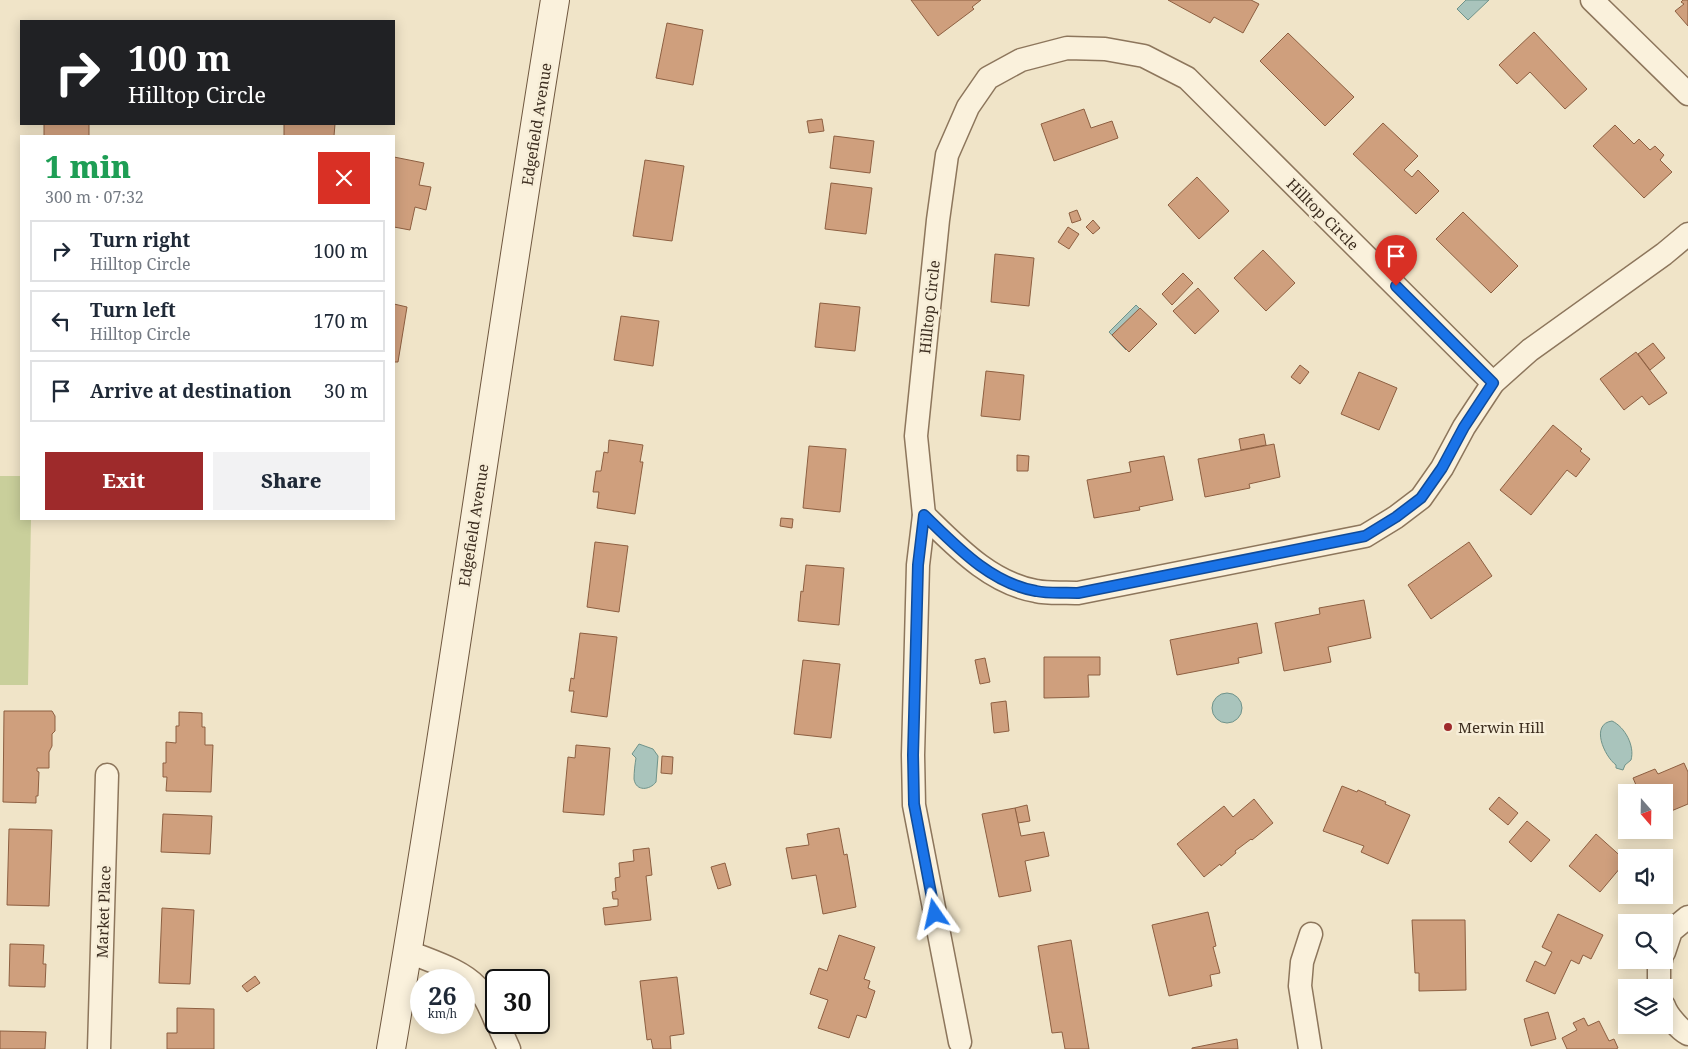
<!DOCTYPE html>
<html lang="en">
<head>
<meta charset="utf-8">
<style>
	:root { --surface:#fff; --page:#f2f2f3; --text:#1f2937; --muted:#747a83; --line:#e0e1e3; --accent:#9e2a2b }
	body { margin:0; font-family:"Noto Serif",serif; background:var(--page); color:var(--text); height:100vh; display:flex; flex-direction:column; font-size:19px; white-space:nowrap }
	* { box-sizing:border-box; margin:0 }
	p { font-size:16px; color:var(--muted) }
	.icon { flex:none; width:28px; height:28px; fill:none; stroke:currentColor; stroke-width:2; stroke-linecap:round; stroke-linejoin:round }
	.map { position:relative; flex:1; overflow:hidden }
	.drawer { position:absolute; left:20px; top:135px; width:375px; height:385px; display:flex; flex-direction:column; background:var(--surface); border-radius:0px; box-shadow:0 2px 12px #0003 }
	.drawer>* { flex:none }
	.top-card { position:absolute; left:20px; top:20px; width:375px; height:105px; border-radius:0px; box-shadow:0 2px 12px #0003; background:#202124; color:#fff; overflow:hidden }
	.needle { width:32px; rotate:160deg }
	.fabs { position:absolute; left:1618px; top:784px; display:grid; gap:10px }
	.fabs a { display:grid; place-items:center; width:55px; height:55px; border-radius:0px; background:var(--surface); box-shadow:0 2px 12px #0003; font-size:25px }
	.speed { position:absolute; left:410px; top:969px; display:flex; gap:10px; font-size:25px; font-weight:700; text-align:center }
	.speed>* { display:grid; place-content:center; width:65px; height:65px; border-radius:50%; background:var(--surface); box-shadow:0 2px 12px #0003; line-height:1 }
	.speed small { font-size:12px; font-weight:400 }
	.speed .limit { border:2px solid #111; border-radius:8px; background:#fff; color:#111 }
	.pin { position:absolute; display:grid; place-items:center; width:42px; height:42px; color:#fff; margin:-51px -21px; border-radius:50% 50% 50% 0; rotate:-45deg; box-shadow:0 0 5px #0007 }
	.pin .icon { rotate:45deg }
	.me { position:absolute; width:55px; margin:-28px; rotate:349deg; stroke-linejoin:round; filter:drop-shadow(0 0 4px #0008) }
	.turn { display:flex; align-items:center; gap:18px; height:105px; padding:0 25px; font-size:22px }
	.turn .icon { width:65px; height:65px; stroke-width:2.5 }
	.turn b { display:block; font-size:35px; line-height:42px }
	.round { display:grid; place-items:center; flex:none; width:52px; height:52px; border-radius:0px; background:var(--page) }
	.summary { display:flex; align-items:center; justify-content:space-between; height:85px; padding:0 25px }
	h1 { font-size:30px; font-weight:800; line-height:38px; color:#1e9e55 }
	.cta { display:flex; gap:10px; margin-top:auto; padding:10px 25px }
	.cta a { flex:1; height:58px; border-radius:0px; background:var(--accent); color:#fff; font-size:20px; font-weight:800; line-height:58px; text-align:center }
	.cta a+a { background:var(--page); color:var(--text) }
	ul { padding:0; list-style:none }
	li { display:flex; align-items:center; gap:15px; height:62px; margin:0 10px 8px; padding:0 15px; border:2px solid var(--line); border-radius:0px }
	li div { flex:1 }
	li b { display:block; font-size:19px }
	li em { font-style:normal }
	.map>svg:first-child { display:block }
	.green { fill:#c9cf9b }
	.water { fill:#a9c4bc; stroke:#6f938a }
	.building { fill:#cf9f7d; stroke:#8d5f41 }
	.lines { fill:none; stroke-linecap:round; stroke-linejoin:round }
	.minor-casing { stroke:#8d765c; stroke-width:25 }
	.secondary-casing { stroke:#6f573f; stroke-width:30 }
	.minor { stroke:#faf1dc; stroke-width:22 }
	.secondary { stroke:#faf1dc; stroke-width:28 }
	.route-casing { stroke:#114b97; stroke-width:12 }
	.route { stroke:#1a73e8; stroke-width:9 }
	.poi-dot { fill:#9e2a2b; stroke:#f7eed8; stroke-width:2 }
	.labels { text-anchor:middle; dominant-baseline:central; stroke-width:5; stroke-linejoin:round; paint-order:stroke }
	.street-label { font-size:15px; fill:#3d2e20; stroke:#f7eed8 }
	.poi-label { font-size:15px; fill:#3d2e20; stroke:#f7eed8; text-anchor:start }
</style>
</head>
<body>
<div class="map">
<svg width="1688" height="1049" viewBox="0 0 1688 1049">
	<rect width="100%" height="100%" fill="#f0e4c8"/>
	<path class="green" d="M0,476h21v43h10l-3,166h-28z"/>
	<g class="water">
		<path d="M1466,0h23l-21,20 -11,-11z"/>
		<path d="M1136,305l18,18 -28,27 -17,-18z"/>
		<circle cx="1227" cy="708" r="15"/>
		<path d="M1612,721c13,6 23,25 19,39l-6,5 -2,5 -7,-2v-3c-12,-9 -26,-41 -4,-44z"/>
		<path d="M639,744l14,5 5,7 -2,26c-6,8 -20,10 -22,-3 0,-7 1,-15 2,-21l-4,-4z"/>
	</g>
	<g class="building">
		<path d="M911,0h70l-9,7 2,2 -36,27z"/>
		<path d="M1168,0h83l8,4 -16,29 -29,-16 -4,6z"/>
		<path d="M1683,0h5v26l-13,-15 9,-7 -3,-2z"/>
		<path d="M667,23l36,7 -10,55 -37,-7z"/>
		<path d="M1534,32l53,57 -22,20 -35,-37 -13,12 -18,-19z"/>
		<path d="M1288,33l66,64 -29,29 -65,-65z"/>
		<path d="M1084,109l7,19 21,-7 6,17 -64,23 -13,-37z"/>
		<path d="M822,119l2,12 -15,2 -2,-12z"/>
		<path d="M1383,123l35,33 -14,14 8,7 6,-7 21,21 -23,23 -63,-60z"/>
		<rect x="44" y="124" width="45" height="12"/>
		<path d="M284,124h51l-1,12h-50z"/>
		<path d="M1615,125l19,19 5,-5 11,11 5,-4 9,9 -4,5 12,12 -28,26 -51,-52z"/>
		<path d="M834,136l40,5 -4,32 -40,-5z"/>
		<path d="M394,157l30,6 -5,22 12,2 -5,23 -11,-3 -5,23 -16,-3z"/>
		<path d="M645,160l39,6 -12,75 -39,-5z"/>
		<path d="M1197,177l32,34 -30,28 -31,-34z"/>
		<path d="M831,183l41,5 -6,46 -41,-5z"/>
		<path d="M1077,210l4,10 -9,3 -3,-10z"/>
		<path d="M1463,212l55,54 -27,27 -55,-54z"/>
		<path d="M1093,220l7,8 -7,6 -7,-7z"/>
		<path d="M1068,227l11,7 -10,15 -11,-7z"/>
		<path d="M1263,250l32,33 -29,28 -32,-33z"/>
		<path d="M995,254l39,4 -5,48 -38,-4z"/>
		<path d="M1183,273l10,10 -21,22 -10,-11z"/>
		<path d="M1198,288l21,23 -24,23 -22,-23z"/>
		<path d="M820,303l40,4 -5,44 -40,-4z"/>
		<path d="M394,304l13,3 -9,55h-4z"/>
		<path d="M1140,308l17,16 -28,28 -17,-17z"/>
		<path d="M621,316l38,5 -6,45 -39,-6z"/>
		<path d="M1653,343l12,15 -15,12 -12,-16z"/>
		<path d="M1636,352l31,41 -18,12 -7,-9 -18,14 -24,-31z"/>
		<path d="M1300,365l9,7 -9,12 -9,-7z"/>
		<path d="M986,371l38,4 -4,45 -39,-4z"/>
		<path d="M1359,372l38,16 -18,42 -38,-16z"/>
		<path d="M1553,425l29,24 -2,2 10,8 -14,18 -9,-7 -36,45 -31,-25z"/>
		<path d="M1264,434l2,11 -25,5 -2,-11z"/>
		<path d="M609,440l34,5 -3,17h3l-8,52 -38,-6 2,-16h-6l3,-21h5l3,-19 4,1z"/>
		<path d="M1274,444l6,33 -31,7 1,4 -45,9 -7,-38z"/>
		<path d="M809,446l37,3 -6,63 -37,-4z"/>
		<path d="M1017,455l12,1 -1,15h-11z"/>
		<path d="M1164,456l9,44 -34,7 1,3 -46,8 -7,-38 44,-8 -2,-10z"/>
		<path d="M781,518l12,1 -1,9 -12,-2z"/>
		<path d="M595,542l33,4 -9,66 -32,-5z"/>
		<path d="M1469,542l23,34 -61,43 -23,-34z"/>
		<path d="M806,565l38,3 -5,57 -41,-4 3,-30 2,1z"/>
		<path d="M1364,600l7,38 -43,9 3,15 -47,9 -9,-48 45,-9 -1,-6z"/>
		<path d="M1257,623l5,30 -24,5 1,5 -62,12 -7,-35z"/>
		<path d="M580,633l37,4 -10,80 -36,-5 3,-21h-5l2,-13 3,1z"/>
		<path d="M1044,657h56v18h-12l1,22 -45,1z"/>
		<path d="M985,658l5,24 -10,2 -5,-24z"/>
		<path d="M803,660l37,4 -9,74 -37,-4z"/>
		<path d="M1006,701l3,30 -15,2 -3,-30z"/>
		<path d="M4,711h48l3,5v15l-3,3v12l-3,6v16h-12v3l2,1 -1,24h-2v7l-33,-1z"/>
		<path d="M179,712l23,1v14h3v18h8l-2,47 -45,-1 1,-14h-4v-14h3v-21l10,1v-17h3z"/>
		<path d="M576,745l34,3 -6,67 -41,-3 5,-55 7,1z"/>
		<path d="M662,756l11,1 -1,17 -11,-1z"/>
		<path d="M1684,763l4,9v32l-24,10v-22h-25l-6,-14 22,-9 3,5z"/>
		<path d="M1342,786l15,6 1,-2 28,12 -1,2 25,11 -22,49 -27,-12 3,-6 -41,-15z"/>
		<path d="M1499,797l19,16 -10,12 -19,-16z"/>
		<path d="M1254,799l19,24 -21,17 -1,-1 -16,12 1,2 -15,13 -1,-2 -16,13 -27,-33 47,-38 9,11z"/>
		<path d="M1027,805l3,16 -12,2 -3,-15z"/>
		<path d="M1015,808l6,28 23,-4 5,24 -24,5 6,30 -32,6 -17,-83z"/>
		<path d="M163,814l49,2 -2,38 -49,-2z"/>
		<path d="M1527,821l23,19 -19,22 -22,-20z"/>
		<path d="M839,828l5,27 3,-1 9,53 -33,7 -7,-39 -24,4 -6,-31 23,-3 -2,-11z"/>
		<path d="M9,829l43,1 -3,76 -42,-1z"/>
		<path d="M1596,834l30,27 -26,31 -31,-26z"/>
		<path d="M649,848l3,27 -6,1 5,44 -46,5 -2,-17 15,-2v-7h-5l-1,-7 4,-1 -1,-13 5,-1 -1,-14 15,-2 -1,-11z"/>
		<path d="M725,863l6,22 -13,4 -7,-22z"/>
		<path d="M162,908l32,2 -4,74 -31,-1z"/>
		<path d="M1208,912l8,34 -3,1 7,26 -10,2 2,11 -43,10 -17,-71z"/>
		<path d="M1558,914l45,21 -12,24 -8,-4 -4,9 -8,-4 -16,34 -29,-13 9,-20 10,5 7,-14 -10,-5z"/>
		<path d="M1412,920h53l1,70 -47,1v-18h-4z"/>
		<path d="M839,935l36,12 -11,32 6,2 -2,7 7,3 -9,27 -9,-3 -8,23 -31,-10 10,-28 -18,-6 9,-26 8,3z"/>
		<path d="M1071,940l18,109h-24l-3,-17 -10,1 -14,-87z"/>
		<path d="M10,944l34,1 -1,19h3l-1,23 -36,-1z"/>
		<path d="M255,976l5,7 -13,9 -5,-6z"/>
		<path d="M677,977l7,57 -14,2 1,13h-18l-2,-10 -4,1 -7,-59z"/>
		<path d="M177,1008l37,1v40h-47v-16h10z"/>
		<path d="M1548,1012l8,27 -25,7 -7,-27z"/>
		<path d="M1584,1018l4,8 11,-5 10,20 5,-2 4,9 -2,1h-49l-5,-11 15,-8 -4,-7z"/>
		<path d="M0,1031l46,1 -1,17h-45z"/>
		<path d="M1237,1039l1,10h-46v-1z"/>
	</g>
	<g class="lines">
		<defs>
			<g id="minor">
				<path d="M1592,0l96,94"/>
				<path d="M924,515c32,31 66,68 112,76 13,3 29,1 42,2l287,-57 31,-19 25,-19 21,-30 22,-41 29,-44 37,-33 134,-96 24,-20"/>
				<path d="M407,951c23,10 53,18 70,36 9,10 14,23 19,35"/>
				<path d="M1664,952l7,-21 17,-14"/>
				<path d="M1659,988v-22l2,-6"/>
				<path d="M1664,1006c3,9 15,23 24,28"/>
				<path d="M497,1022l12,27"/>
				<path d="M960,1042l-46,-237 -1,-50 5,-190 6,-50 -8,-79 22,-216 9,-65 21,-48 20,-29 33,-18 46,-12 38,1 39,7 43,22 306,305"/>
				<path d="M99,1049l8,-274"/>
				<path d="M1310,1049l-10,-63 2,-24 9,-28"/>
			</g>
			<path id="secondary" d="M391,1049c60,-349 107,-700 164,-1049"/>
		</defs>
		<use href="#minor" class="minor-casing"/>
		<use href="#secondary" class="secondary-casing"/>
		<use href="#minor" class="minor"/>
		<use href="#secondary" class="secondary"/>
	</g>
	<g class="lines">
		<defs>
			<path id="route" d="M935,914l-21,-110 -1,-49 5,-190 6,-50c32,31 66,68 112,76 14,3 29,1 42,2l287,-57 31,-19 25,-19 21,-30 22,-41 29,-44 -97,-97"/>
		</defs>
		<use href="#route" class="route-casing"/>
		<use href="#route" class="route"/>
	</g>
	<circle class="poi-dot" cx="1448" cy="727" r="5"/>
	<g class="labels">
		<g class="street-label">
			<text transform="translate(536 124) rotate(-81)">Edgefield Avenue</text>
			<text transform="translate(1323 214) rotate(45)">Hilltop Circle</text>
			<text transform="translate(929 307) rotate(-84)">Hilltop Circle</text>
			<text transform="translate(473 525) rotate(-81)">Edgefield Avenue</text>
			<text transform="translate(103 912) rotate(-88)">Market Place</text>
		</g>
		<g class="poi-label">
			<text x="1458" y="727">Merwin Hill</text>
		</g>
	</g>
</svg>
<div class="fabs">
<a><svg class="needle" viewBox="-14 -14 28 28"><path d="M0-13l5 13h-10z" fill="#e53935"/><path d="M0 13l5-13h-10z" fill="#747a83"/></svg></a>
<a><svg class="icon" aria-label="sound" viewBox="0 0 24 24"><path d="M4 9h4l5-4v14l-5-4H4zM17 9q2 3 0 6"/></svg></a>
<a><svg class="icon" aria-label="search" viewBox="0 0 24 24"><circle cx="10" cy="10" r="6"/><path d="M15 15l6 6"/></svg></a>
<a><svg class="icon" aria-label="layers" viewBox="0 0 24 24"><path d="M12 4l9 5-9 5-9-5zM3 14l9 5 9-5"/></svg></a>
</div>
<div class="speed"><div>26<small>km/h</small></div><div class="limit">30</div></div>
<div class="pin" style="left:1396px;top:286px;background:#d93025"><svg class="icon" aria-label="arrive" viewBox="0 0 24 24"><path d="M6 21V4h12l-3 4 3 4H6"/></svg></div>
<svg class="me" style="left:935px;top:914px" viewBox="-20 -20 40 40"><path d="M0-17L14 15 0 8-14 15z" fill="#1a73e8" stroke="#fff" stroke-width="4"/></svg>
<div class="top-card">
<div class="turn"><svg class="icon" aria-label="right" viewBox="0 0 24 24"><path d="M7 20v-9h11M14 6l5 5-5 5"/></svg><div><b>100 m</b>Hilltop Circle</div></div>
</div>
<section class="drawer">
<div class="summary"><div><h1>1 min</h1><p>300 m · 07:32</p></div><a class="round" style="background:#d93025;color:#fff"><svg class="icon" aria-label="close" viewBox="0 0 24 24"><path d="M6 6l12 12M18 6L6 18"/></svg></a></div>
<ul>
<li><svg class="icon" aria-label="right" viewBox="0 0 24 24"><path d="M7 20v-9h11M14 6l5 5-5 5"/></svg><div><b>Turn right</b><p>Hilltop Circle</p></div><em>100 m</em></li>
<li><svg class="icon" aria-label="left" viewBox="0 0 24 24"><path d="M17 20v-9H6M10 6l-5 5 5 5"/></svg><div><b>Turn left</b><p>Hilltop Circle</p></div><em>170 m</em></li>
<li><svg class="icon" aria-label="arrive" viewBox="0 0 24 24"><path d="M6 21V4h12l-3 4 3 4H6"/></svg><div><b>Arrive at destination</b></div><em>30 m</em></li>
</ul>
<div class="cta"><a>Exit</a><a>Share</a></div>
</section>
</div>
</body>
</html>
